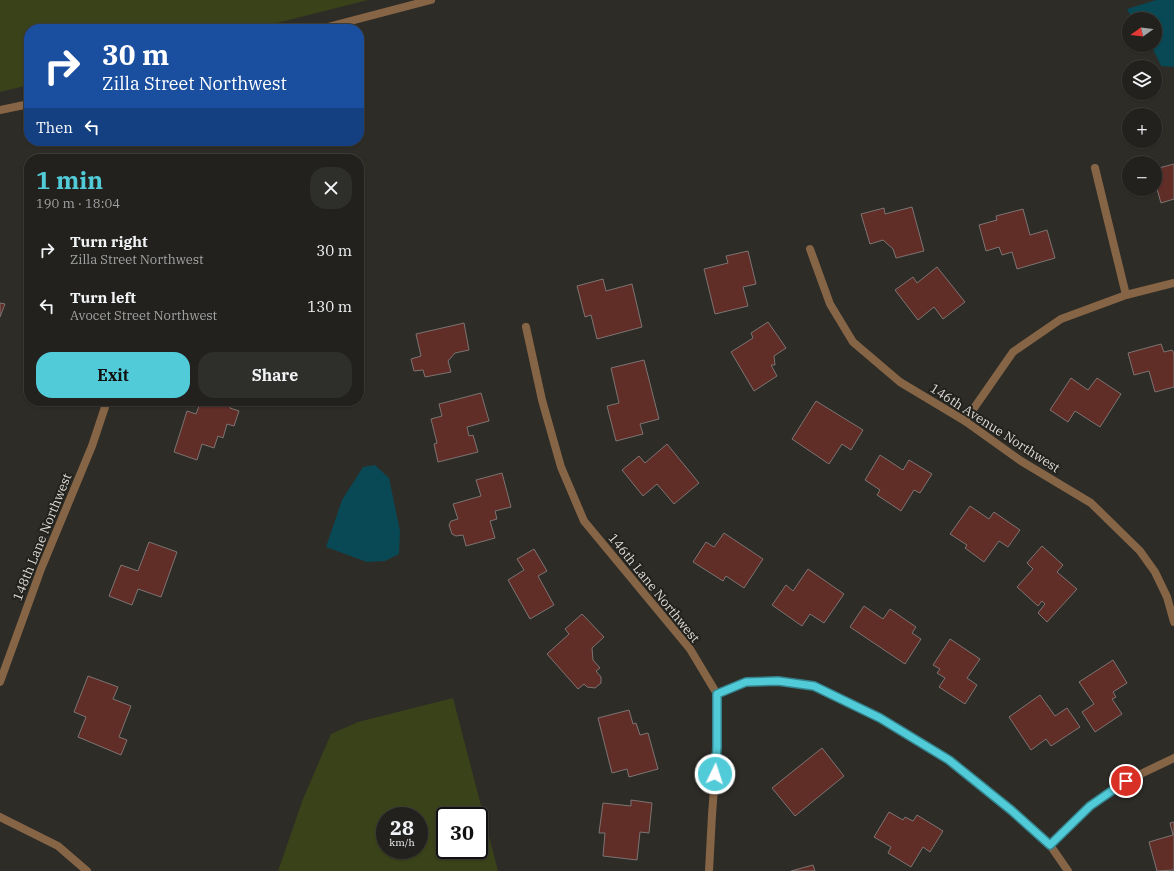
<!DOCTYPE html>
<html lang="en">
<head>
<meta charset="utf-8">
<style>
	:root { --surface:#22211d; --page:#2e2e2a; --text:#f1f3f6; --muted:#a2a3a4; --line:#3f3e3b; --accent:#52cbd9 }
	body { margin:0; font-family:"IBM Plex Serif",serif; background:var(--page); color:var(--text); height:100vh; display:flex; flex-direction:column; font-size:15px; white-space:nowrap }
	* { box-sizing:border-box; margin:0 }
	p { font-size:13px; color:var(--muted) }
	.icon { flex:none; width:22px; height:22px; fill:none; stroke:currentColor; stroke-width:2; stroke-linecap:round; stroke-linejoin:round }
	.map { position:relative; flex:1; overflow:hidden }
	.side { position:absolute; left:24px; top:154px; width:340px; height:252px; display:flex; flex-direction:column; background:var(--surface); border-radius:16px; box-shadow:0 1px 3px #0004,0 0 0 1px var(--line) }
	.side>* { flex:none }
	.top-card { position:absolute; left:24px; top:24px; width:340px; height:122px; border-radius:16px; box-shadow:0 1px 3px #0004,0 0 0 1px var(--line); background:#1a4fa0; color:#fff; overflow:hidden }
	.needle { width:26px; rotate:255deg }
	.tools { position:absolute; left:1122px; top:12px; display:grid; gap:8px }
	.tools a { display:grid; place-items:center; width:40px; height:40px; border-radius:50%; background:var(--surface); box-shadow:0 1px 3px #0004,0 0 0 1px var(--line); font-size:20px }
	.speed { position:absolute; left:376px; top:807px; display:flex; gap:8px; font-size:20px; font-weight:700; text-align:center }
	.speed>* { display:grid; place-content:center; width:52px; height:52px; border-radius:50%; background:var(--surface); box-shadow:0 1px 3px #0004,0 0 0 1px var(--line); line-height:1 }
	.speed small { font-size:10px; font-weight:400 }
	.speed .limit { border:2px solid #111; border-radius:6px; background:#fff; color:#111 }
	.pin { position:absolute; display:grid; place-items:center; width:34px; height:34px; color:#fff; margin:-17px; border:2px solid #fff; border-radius:50%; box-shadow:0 1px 4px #0007 }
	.me { position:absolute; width:44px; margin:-22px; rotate:4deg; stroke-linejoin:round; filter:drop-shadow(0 0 3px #0008) }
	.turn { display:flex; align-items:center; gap:14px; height:84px; padding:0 12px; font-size:18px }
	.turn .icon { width:52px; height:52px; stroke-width:2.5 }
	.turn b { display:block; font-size:28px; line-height:34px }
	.then { display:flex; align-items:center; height:38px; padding:0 12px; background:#0003; gap:8px; font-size:15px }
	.round { display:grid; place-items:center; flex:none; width:42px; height:42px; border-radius:16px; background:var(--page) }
	.overview { display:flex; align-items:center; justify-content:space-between; height:68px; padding:0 12px }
	h1 { font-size:24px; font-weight:700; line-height:30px; color:var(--accent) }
	.action { display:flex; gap:8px; margin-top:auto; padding:8px 12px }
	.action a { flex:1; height:46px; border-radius:16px; background:var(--accent); color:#111; font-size:16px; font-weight:700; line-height:46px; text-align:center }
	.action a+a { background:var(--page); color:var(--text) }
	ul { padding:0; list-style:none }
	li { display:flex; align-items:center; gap:12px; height:56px; padding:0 12px }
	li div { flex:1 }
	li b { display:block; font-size:15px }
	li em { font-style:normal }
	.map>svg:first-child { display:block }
	.green { fill:#3a4219; fill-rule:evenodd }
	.water { fill:#094955 }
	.building { fill:#612d27; stroke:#7c7473 }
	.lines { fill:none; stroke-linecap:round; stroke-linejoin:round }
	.minor { stroke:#866546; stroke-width:8 }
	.route-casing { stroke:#35848d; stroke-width:10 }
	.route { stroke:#52cbd9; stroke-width:7 }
	.labels { text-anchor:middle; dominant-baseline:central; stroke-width:4; stroke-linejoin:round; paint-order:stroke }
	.street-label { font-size:13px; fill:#dfddda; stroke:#24221d }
</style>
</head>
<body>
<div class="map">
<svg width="1174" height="871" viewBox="0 0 1174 871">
	<rect width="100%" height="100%" fill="#2e2c27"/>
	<g class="green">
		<path d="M0,0h368l-115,29h-224v56l-29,7z"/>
		<path d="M453,698l45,173h-220l25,-72 28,-65 27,-12zM385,816h34v34h-34zM445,816h34v34h-34z"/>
	</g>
	<g class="water">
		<path d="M1156,0h18v67l-13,-1 -10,-21h4v-26h-23l-5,-10z"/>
		<path d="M375,465l14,13 11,53 -1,23 -14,7 -18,1 -41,-15 16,-47 21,-33z"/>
	</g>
	<g class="building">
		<path d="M1174,164v35l-13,4 -6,-21v-13z"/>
		<path d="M912,207l12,44 -28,7 -3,-9 -10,-9 -13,4 -9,-30 23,-6 1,6z"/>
		<path d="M1023,209l7,26 17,-5 8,28 -38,11 -5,-17 -10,3 -3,-8 -13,4 -7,-26 18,-5 -1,-4z"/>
		<path d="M748,251l8,33 -13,3 5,19 -33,8 -11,-45 24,-6 -2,-7z"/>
		<path d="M937,267l28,35 -22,17 -9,-12 -16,13 -23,-30 18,-13 4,6z"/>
		<path d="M603,279l3,12 26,-7 10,43 -45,12 -6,-24 -6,2 -8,-31z"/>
		<path d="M0,303l5,1 -5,13z"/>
		<path d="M768,322l18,26 -12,8 1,9h-4l6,11 -23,15 -23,-39 22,-14 -2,-5z"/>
		<path d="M464,323l5,27 -14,3 -7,8 3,11 -26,5 -2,-7 -9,1 -3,-12 10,-3 -5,-22z"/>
		<path d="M1161,344l3,8 8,-2 2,3v34l-19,5 -6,-21 -15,4 -6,-22z"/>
		<path d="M644,360l15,59 -19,5 3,10 -27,7 -9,-35 12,-3 -8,-35z"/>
		<path d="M1071,378l17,12 9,-12 24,16 -21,33 -25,-16 -7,11 -18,-12z"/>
		<path d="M481,393l8,28 -22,6 2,9 4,-1 5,17 -40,10 -4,-18 3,-1 -6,-24 11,-3 -3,-12z"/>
		<path d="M201,401h31l-2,7 9,3 -5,15 -7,-2 -4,14 -5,-2 -4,12 -12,-4 -5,16 -23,-8 13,-41 9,3z"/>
		<path d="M816,401l47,29 -12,20 -9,-6 -13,20 -37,-25z"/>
		<path d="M667,444l32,39 -25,21 -17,-20 -14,12 -21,-26 17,-14 6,7z"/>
		<path d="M880,455l23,15 6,-10 23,14 -12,19 -6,-3 -13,21 -24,-16 3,-5 -15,-10z"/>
		<path d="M502,473l9,34 -16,4 2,8 -7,2 5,17 -29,8 -3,-11 -7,1 -4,-2 -3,-9 2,-4 7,-2 -5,-15 28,-8 -5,-16z"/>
		<path d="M970,506l19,13 5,-7 26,18 -12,17 -9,-6 -15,21 -19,-14 2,-3 -17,-11z"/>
		<path d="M724,533l39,26 -19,29 -18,-12 -3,5 -30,-19 13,-20 8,5z"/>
		<path d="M149,542l28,10 -16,45 -23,-8 -6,16 -23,-9 12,-31 17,6z"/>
		<path d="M1042,546l21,19 -6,7 20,17 -30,33 -9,-9 7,-9 -3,-3 -4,5 -21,-19 16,-18 -6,-6z"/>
		<path d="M534,549l13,22 -9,5 16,29 -24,14 -22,-39 16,-10 -7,-11z"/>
		<path d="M808,569l36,25 -20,29 -14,-9 -8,12 -30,-21 14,-20 7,6z"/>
		<path d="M864,606l19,13 7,-10 26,18 -4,6 9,6 -16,25 -55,-37z"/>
		<path d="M582,614l22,23 -12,11 1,12 7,8 -4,3 5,6v6l-6,5 -8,-1 -3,-3 -6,5 -31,-35 22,-20 -4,-5z"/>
		<path d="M950,639l30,20 -13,19 10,7 -12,19 -26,-17 6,-9 -8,-5 3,-4 -7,-4z"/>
		<path d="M1113,660l14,23 -14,9 3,5 -4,2 10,15 -27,18 -13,-20 12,-8 -15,-22z"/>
		<path d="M88,676l30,11 -5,12 18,7 -12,31 8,3 -6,15 -43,-18 8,-20 -12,-5z"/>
		<path d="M1040,695l15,21 12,-8 13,19 -29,19 -5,-7 -15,11 -22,-33z"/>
		<path d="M629,710l4,14 3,-1 4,12 8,-2 10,36 -29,8 -2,-8 -15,4 -14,-55z"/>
		<path d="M822,748l22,28 -49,40 -23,-28z"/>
		<path d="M631,800l21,3 -3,30 -9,-1 -3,28 -34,-4 2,-23h-6l4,-30 28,3z"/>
		<path d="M889,812l14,8 2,-3 8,4 4,-6 26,16 -13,21 -7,-5 -12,20 -23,-14 3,-6 -17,-10z"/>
		<path d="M1174,822v48l-17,1 -8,-29 24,-7 -3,-12z"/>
		<path d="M813,865l2,6h-24z"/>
	</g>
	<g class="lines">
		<g class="minor">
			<path d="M320,29l111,-29"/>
			<path d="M0,110l29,-6"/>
			<path d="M1095,168l31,127"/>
			<path d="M810,249l20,55 23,38 47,40 65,39 56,40 70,42 49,48 15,21 12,25 7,25"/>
			<path d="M526,327l16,73 19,67 23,54 106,128 27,45v53l-5,68 -3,56"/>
			<path d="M965,421l48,-69 48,-33 65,-24 48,-12"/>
			<path d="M0,682l41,-113 51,-123 15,-45"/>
			<path d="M717,694l29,-12 32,-1 36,5 66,32 69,42 62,50 39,35 18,26"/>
			<path d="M0,817l58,29 29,25"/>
			<path d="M1050,845l40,-39 36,-25 48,-23"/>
		</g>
	</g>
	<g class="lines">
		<defs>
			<path id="route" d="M715,774l2,-27v-53l29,-12 32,-1 36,5 66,32 69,42 62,50 39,35 40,-39 36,-25"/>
		</defs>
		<use href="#route" class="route-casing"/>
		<use href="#route" class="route"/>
	</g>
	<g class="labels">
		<g class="street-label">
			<text transform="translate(995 428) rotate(33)">146th Avenue Northwest</text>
			<text transform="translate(42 537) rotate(-68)">148th Lane Northwest</text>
			<text transform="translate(654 588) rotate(51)">146th Lane Northwest</text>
		</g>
	</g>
</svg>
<div class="tools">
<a><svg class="needle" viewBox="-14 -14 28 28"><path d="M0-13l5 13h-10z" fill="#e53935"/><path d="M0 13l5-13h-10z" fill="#a2a3a4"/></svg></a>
<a><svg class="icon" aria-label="layers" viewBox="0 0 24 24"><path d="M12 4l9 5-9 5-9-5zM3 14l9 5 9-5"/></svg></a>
<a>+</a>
<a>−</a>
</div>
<div class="speed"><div>28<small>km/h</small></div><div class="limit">30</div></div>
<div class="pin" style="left:1126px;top:781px;background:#d93025"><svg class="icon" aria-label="arrive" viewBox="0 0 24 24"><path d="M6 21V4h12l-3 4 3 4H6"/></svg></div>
<svg class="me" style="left:715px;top:774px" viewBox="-20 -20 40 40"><circle r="17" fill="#52cbd9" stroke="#fff" stroke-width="3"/><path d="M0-11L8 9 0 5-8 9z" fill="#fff"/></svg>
<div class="top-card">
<div class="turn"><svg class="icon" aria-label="right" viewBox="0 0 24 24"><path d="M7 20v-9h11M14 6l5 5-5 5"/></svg><div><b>30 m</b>Zilla Street Northwest</div></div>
<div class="then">Then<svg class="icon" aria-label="left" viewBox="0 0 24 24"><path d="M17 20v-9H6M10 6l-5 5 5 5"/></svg></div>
</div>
<section class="side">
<div class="overview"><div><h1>1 min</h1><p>190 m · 18:04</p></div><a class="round"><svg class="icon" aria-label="close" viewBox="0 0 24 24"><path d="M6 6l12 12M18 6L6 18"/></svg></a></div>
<ul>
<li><svg class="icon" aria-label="right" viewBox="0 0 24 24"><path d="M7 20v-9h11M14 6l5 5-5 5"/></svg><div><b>Turn right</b><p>Zilla Street Northwest</p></div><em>30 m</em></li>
<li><svg class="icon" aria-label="left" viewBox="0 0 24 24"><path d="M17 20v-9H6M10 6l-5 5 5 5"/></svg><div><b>Turn left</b><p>Avocet Street Northwest</p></div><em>130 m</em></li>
</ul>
<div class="action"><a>Exit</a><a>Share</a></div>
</section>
</div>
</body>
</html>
